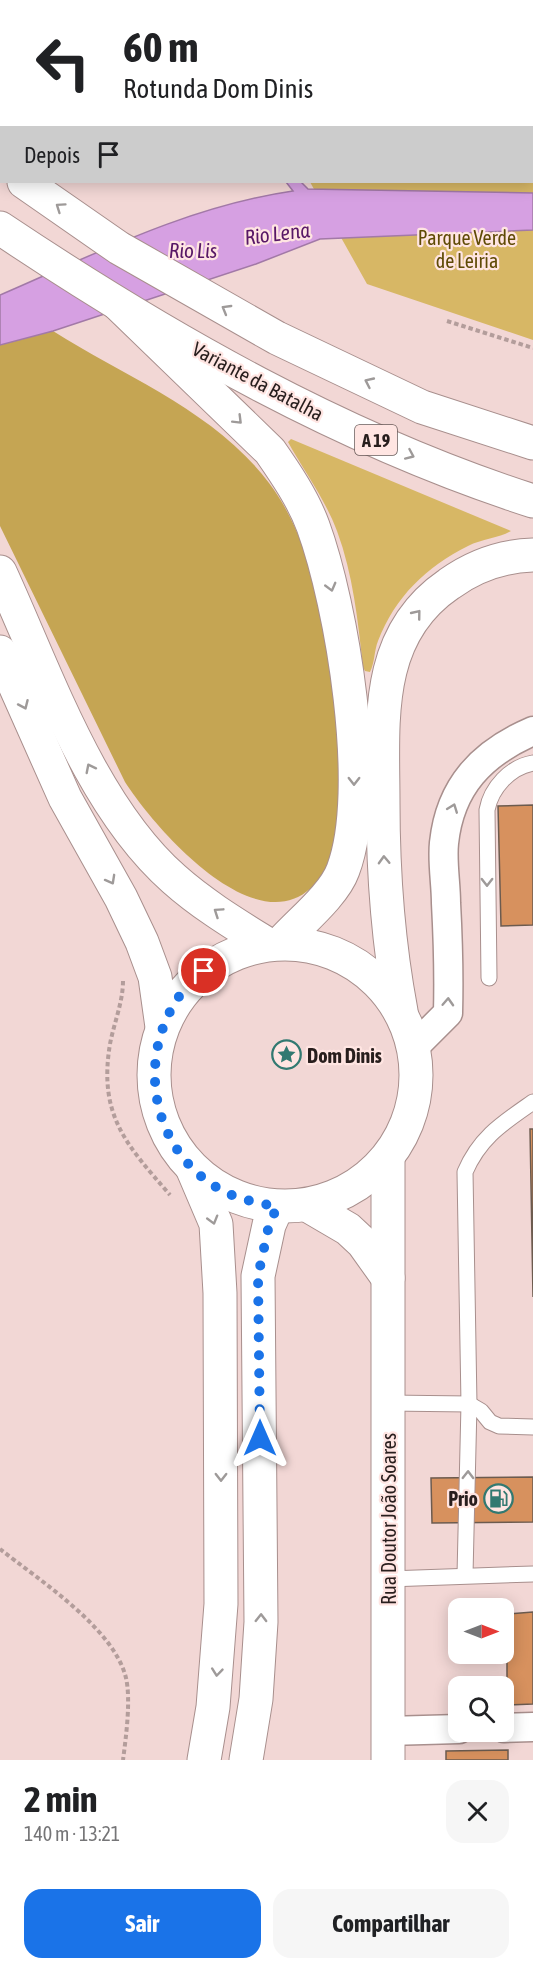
<!DOCTYPE html>
<html lang="pt">
<head>
<meta charset="utf-8">
<style>
	:root { --surface:#fff; --page:#f6f6f6; --text:#202124; --muted:#757577; --accent:#1a73e8 }
	body { margin:0; font-family:"Asap Condensed",sans-serif; background:var(--page); color:var(--text); height:100vh; display:flex; flex-direction:column; font-size:22px; white-space:nowrap }
	* { box-sizing:border-box; margin:0 }
	p { font-size:20px; color:var(--muted) }
	.icon { flex:none; width:33px; height:33px; fill:none; stroke:currentColor; stroke-width:2; stroke-linecap:round; stroke-linejoin:round }
	.map { position:relative; height:1760px; overflow:hidden }
	.drawer { display:flex; flex-direction:column; background:var(--surface); flex:1 }
	.drawer>* { flex:none }
	.top-card { position:absolute; left:0px; top:0px; width:534px; height:183px; box-shadow:0 3px 15px #0003; background:#fff; color:var(--text); overflow:hidden }
	.needle { width:39px; rotate:90deg }
	.buttons { position:absolute; left:448px; top:1598px; display:grid; gap:12px }
	.buttons a { display:grid; place-items:center; width:66px; height:66px; border-radius:12px; background:var(--surface); box-shadow:0 3px 15px #0003; font-size:30px }
	.pin { position:absolute; display:grid; place-items:center; width:51px; height:51px; color:#fff; margin:-26px; border:3px solid #fff; border-radius:50%; box-shadow:0 2px 6px #0007 }
	.me { position:absolute; width:66px; margin:-33px; rotate:0deg; stroke-linejoin:round; filter:drop-shadow(0 0 4px #0008) }
	.turn { display:flex; align-items:center; gap:21px; height:126px; padding:0 24px; font-size:27px }
	.turn .icon { width:78px; height:78px; stroke-width:2.5 }
	.turn b { display:block; font-size:42px; line-height:51px }
	.then { display:flex; align-items:center; height:57px; padding:0 24px; background:#0003; gap:12px; font-size:22px }
	.round { display:grid; place-items:center; flex:none; width:63px; height:63px; border-radius:18px; background:var(--page) }
	.overview { display:flex; align-items:center; justify-content:space-between; height:102px; padding:0 24px }
	h1 { font-size:36px; font-weight:700; line-height:45px }
	.button { display:flex; gap:12px; margin-top:auto; padding:12px 24px }
	.button a { flex:1; height:69px; border-radius:18px; background:var(--accent); color:#fff; font-size:24px; font-weight:700; line-height:69px; text-align:center }
	.button a+a { background:var(--page); color:var(--text) }
	.map>svg:first-child { display:block }
	.green { fill:#d7b765 }
	.forest { fill:#c5a553 }
	.water { fill:#d6a0e2; stroke:#a279a7; stroke-width:1.5 }
	.building { fill:#d7915e; stroke:#6c5b4f; stroke-width:1.5 }
	.lines { fill:none; stroke-linecap:round; stroke-linejoin:round }
	.service-casing { stroke:#a88f8d; stroke-width:17 }
	.minor-casing { stroke:#a88f8d; stroke-width:31 }
	.secondary-casing { stroke:#a88f8d; stroke-width:35 }
	.primary-casing { stroke:#a88f8d; stroke-width:35 }
	.motorway-casing { stroke:#a88f8d; stroke-width:35 }
	.path { stroke:#b39d9b; stroke-width:4; stroke-dasharray:4.5 3; stroke-linecap:butt }
	.service { stroke:#fff; stroke-width:15 }
	.minor { stroke:#fff; stroke-width:28 }
	.secondary { stroke:#fff; stroke-width:33 }
	.primary { stroke:#fff; stroke-width:33 }
	.motorway { stroke:#fff; stroke-width:33 }
	.oneway { stroke:#9e9a99 }
	.route { stroke:#1a73e8; stroke-width:10; stroke-dasharray:0 18 }
	.labels { text-anchor:middle; dominant-baseline:central; stroke-width:4.5; stroke-linejoin:round; paint-order:stroke }
	.shield { fill:#ffe5e2; stroke:#685a58; stroke-width:1.5 }
	.shield-label { font-size:18px; font-weight:bold; fill:#281e1d }
	.park-label { font-size:20px; fill:#5f4a05; stroke:#ffe5e2 }
	.street-label { font-size:20px; fill:#281e1d; stroke:#ffe5e2 }
	.poi-label { font-size:20px; font-weight:bold; fill:#281e1d; stroke:#ffe5e2; text-anchor:start }
	.water-label { font-size:21px; font-style:italic; fill:#581766; stroke:#ffe5e2 }
</style>
</head>
<body>
<div class="map">
<svg width="533" height="1760" viewBox="0 0 533 1760">
	<rect width="100%" height="100%" fill="#f2d7d5"/>
	<g class="green">
		<path d="M140,0h393v340l-166,-56 -57,-102h222v-180z"/>
		<path d="M291,439l220,92c-11,7 -29,8 -43,15 -42,21 -73,51 -90,95 -4,10 -3,21 -8,31l-5,-1 -2,-4c-5,-46 -10,-93 -26,-136 -12,-32 -33,-60 -49,-89z"/>
	</g>
	<path class="forest" d="M53,331c74,47 162,80 216,152 39,52 48,113 62,175 4,19 11,40 12,59 1,25 -2,50 -3,75 -1,15 2,36 -3,51 -45,136 -170,3 -212,-61l-125,-256v-181z"/>
	<path class="water" d="M286,182h15l7,7 225,4v37l-213,9 -64,25 -203,67 -53,14v-50c95,-41 189,-89 293,-104z"/>
	<g class="building">
		<path d="M533,805v120l-32,1 -3,-120z"/>
		<path d="M530,1129h3v168z"/>
		<path d="M533,1477v45l-101,1 -1,-45z"/>
		<path d="M533,1612v92l-26,1v-91z"/>
		<path d="M508,1750v10h-62v-9z"/>
	</g>
	<g class="lines">
		<defs>
			<g id="service">
				<path d="M489,978l-2,-168c4,-22 23,-43 46,-47"/>
				<path d="M388,1403l81,1 12,7 9,11 9,4 34,1"/>
				<path d="M465,1575l4,-171 -4,-232c15,-35 38,-49 68,-70"/>
				<path d="M388,1579l145,-5"/>
			</g>
			<g id="minor">
				<path d="M414,1047l34,-34c1,-37 0,-73 -2,-110 0,-19 -4,-41 -2,-60 6,-57 38,-90 89,-112"/>
				<path d="M504,1728l29,-1"/>
				<path d="M388,1731l71,-2"/>
			</g>
			<g id="secondary">
				<path d="M388,1158v602"/>
				<path d="M307,1205l41,24 15,14 25,35"/>
			</g>
			<g id="primary">
				<path d="M0,572c46,100 90,233 174,307 28,25 61,45 93,65"/>
				<path d="M0,652l65,146 56,100 21,44 13,35 7,50"/>
				<circle cx="285" cy="1075" r="131"/>
				<path d="M193,1170l23,54 4,69 1,311 -8,103 -9,53"/>
				<path d="M246,1760l10,-61 5,-77 -3,-346 11,-51 8,-18"/>
			</g>
			<g id="motorway">
				<path d="M0,162l2,2"/>
				<path d="M24,182l95,66 158,90 145,69 111,36"/>
				<path d="M0,228c166,111 343,212 533,273"/>
				<path d="M119,305l151,146c16,23 33,48 43,75 29,79 60,265 30,344 -9,25 -43,52 -61,72"/>
				<path d="M401,1011c-13,-69 -18,-138 -18,-208 0,-81 -10,-167 66,-219 25,-18 53,-28 84,-29"/>
			</g>
		</defs>
		<use href="#service" class="service-casing"/>
		<use href="#minor" class="minor-casing"/>
		<use href="#secondary" class="secondary-casing"/>
		<use href="#primary" class="primary-casing"/>
		<use href="#motorway" class="motorway-casing"/>
		<g class="path">
			<path d="M176,0l2,2"/>
			<path d="M0,52l2,1"/>
			<path d="M532,149h1"/>
			<path d="M447,321l86,27"/>
			<path d="M123,981c0,21 -9,42 -13,63 -12,72 17,101 60,151"/>
			<path d="M0,1549c39,31 114,79 126,129 5,22 0,59 -3,82"/>
		</g>
		<use href="#service" class="service"/>
		<use href="#minor" class="minor"/>
		<use href="#secondary" class="secondary"/>
		<use href="#primary" class="primary"/>
		<use href="#motorway" class="motorway"/>
	</g>
	<defs><path id="oneway-chevron" d="M-2-3.5L2.5 0L-2 3.5" fill="none" stroke-width="1.6" stroke-linecap="round" stroke-linejoin="round" transform="scale(1.5)"/></defs>
	<g class="oneway">
		<use href="#oneway-chevron" transform="translate(60 207) rotate(-145)"/>
		<use href="#oneway-chevron" transform="translate(226 309) rotate(-150)"/>
		<use href="#oneway-chevron" transform="translate(369 382) rotate(-155)"/>
		<use href="#oneway-chevron" transform="translate(238 420) rotate(45)"/>
		<use href="#oneway-chevron" transform="translate(410 455) rotate(24)"/>
		<use href="#oneway-chevron" transform="translate(331 587) rotate(75)"/>
		<use href="#oneway-chevron" transform="translate(417 614) rotate(-51)"/>
		<use href="#oneway-chevron" transform="translate(24 705) rotate(66)"/>
		<use href="#oneway-chevron" transform="translate(90 768) rotate(-117)"/>
		<use href="#oneway-chevron" transform="translate(354 781) rotate(90)"/>
		<use href="#oneway-chevron" transform="translate(453 808) rotate(-69)"/>
		<use href="#oneway-chevron" transform="translate(384 860) rotate(-92)"/>
		<use href="#oneway-chevron" transform="translate(111 880) rotate(61)"/>
		<use href="#oneway-chevron" transform="translate(487 882) rotate(90)"/>
		<use href="#oneway-chevron" transform="translate(218 912) rotate(-146)"/>
		<use href="#oneway-chevron" transform="translate(448 1002) rotate(-87)"/>
		<use href="#oneway-chevron" transform="translate(213 1220) rotate(74)"/>
		<use href="#oneway-chevron" transform="translate(468 1475) rotate(-89)"/>
		<use href="#oneway-chevron" transform="translate(221 1477) rotate(90)"/>
		<use href="#oneway-chevron" transform="translate(261 1618) rotate(-89)"/>
		<use href="#oneway-chevron" transform="translate(217 1672) rotate(96)"/>
	</g>
	<g class="lines">
		<path class="route" d="M204,971c-9,8 -19,17 -26,27 -41,61 -27,149 38,189 19,12 40,15 61,20l-8,18 -11,51 2,162"/>
	</g>
	<defs>
		<symbol id="sight-ring" viewBox="-11 -11 22 22"><circle r="9.5" fill="#ffe5e2" stroke="#327971" stroke-width="1.5"/><path d="M0-6L1.8-2.2L6-1.7L2.9 1.2L3.7 5.4L0 3.3L-3.7 5.4L-2.9 1.2L-6-1.7L-1.8-2.2Z" fill="#327971"/></symbol>
		<symbol id="fuel-ring" viewBox="-11 -11 22 22"><circle r="9.5" fill="#ffe5e2" stroke="#327971" stroke-width="1.5"/><path d="M-5.5-6h7V0h2V4h1.3V-2.5L3-4.5l.8-.8L6-3V5H2.5V1h-1V6h-7ZM-4.2-4.7v3.2H.2V-4.7Z" fill="#327971"/></symbol>
	</defs>
	<g fill-rule="evenodd">
		<use href="#sight-ring" x="270" y="1038" width="33" height="33"/>
		<use href="#fuel-ring" x="482" y="1482" width="33" height="33"/>
	</g>
	<g class="labels">
		<rect class="shield" x="355" y="425" width="42" height="30" rx="4.5"/>
		<g class="shield-label">
			<text x="376" y="440">A 19</text>
		</g>
		<g class="park-label">
			<text x="467" y="237">Parque Verde<tspan x="467" dy="23">de Leiria</tspan></text>
		</g>
		<g class="street-label">
			<text transform="translate(258 381) rotate(28)">Variante da Batalha</text>
			<text transform="translate(388 1519) rotate(-90)">Rua Doutor João Soares</text>
		</g>
		<g class="poi-label">
			<text x="307" y="1055">Dom Dinis</text>
			<text x="478" y="1498" text-anchor="end">Prio</text>
		</g>
		<g class="water-label">
			<text transform="translate(277 233) rotate(-7)">Rio Lena</text>
			<text x="193" y="250">Rio Lis</text>
		</g>
	</g>
</svg>
<div class="buttons">
<a><svg class="needle" viewBox="-14 -14 28 28"><path d="M0-13l5 13h-10z" fill="#e53935"/><path d="M0 13l5-13h-10z" fill="#757577"/></svg></a>
<a><svg class="icon" aria-label="search" viewBox="0 0 24 24"><circle cx="10" cy="10" r="6"/><path d="M15 15l6 6"/></svg></a>
</div>
<div class="pin" style="left:204px;top:971px;background:#d93025"><svg class="icon" aria-label="arrive" viewBox="0 0 24 24"><path d="M6 21V4h12l-3 4 3 4H6"/></svg></div>
<svg class="me" style="left:260px;top:1438px" viewBox="-20 -20 40 40"><path d="M0-17L14 15 0 8-14 15z" fill="#1a73e8" stroke="#fff" stroke-width="4"/></svg>
<div class="top-card">
<div class="turn"><svg class="icon" aria-label="left" viewBox="0 0 24 24"><path d="M17 20v-9H6M10 6l-5 5 5 5"/></svg><div><b>60 m</b>Rotunda Dom Dinis</div></div>
<div class="then">Depois<svg class="icon" aria-label="arrive" viewBox="0 0 24 24"><path d="M6 21V4h12l-3 4 3 4H6"/></svg></div>
</div>
</div>
<section class="drawer">
<div class="overview"><div><h1>2 min</h1><p>140 m · 13:21</p></div><a class="round"><svg class="icon" aria-label="close" viewBox="0 0 24 24"><path d="M6 6l12 12M18 6L6 18"/></svg></a></div>
<div class="button"><a>Sair</a><a>Compartilhar</a></div>
</section>
</body>
</html>
